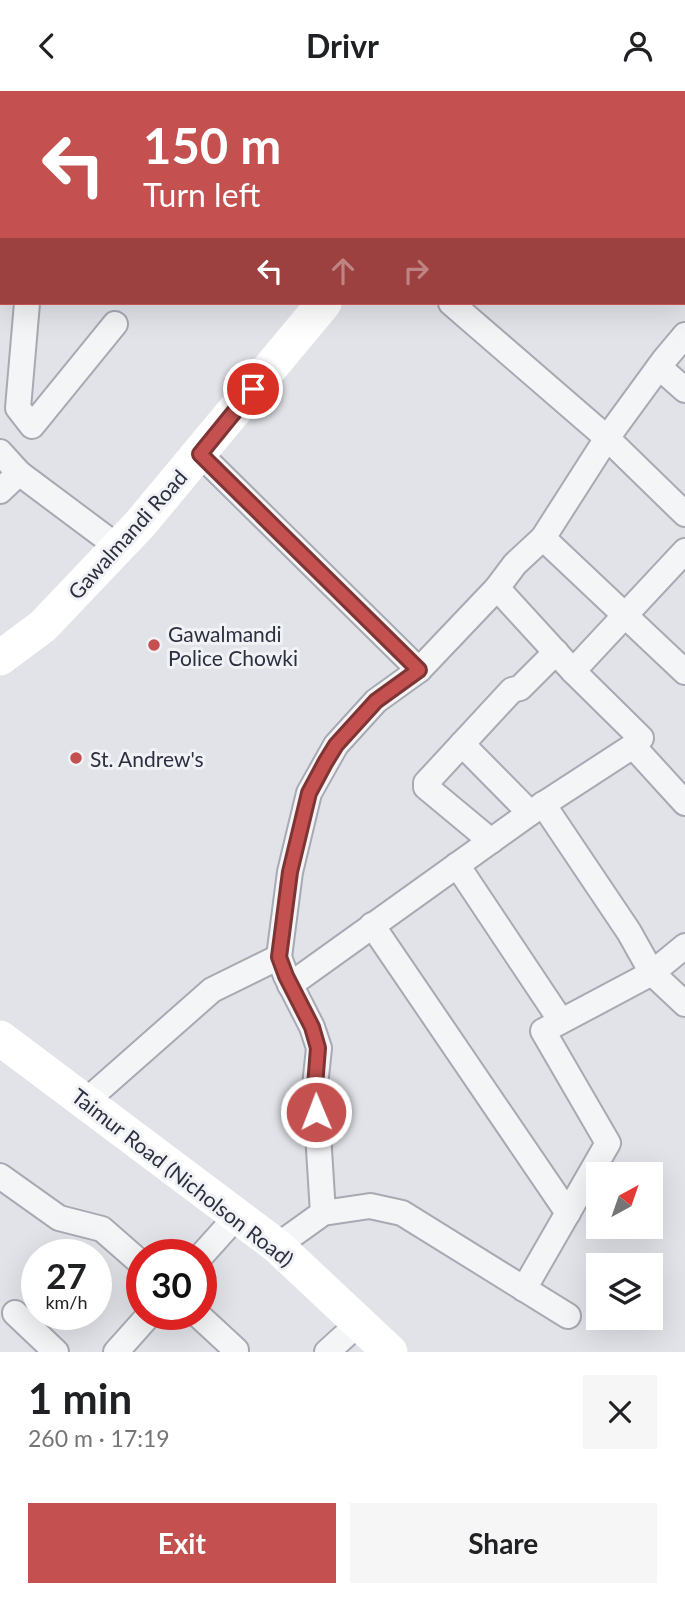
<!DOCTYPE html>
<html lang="en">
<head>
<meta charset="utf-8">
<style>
	:root { --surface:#fff; --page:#f6f6f6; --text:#202124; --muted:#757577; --accent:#c45050 }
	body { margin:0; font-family:Lato,sans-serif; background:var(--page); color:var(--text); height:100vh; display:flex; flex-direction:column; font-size:26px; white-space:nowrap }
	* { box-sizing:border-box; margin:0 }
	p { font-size:23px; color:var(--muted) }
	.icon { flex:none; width:38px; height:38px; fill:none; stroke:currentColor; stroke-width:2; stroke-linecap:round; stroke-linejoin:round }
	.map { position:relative; height:1261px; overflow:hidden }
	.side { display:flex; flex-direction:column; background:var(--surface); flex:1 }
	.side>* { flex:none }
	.hud { position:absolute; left:0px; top:0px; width:686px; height:214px; box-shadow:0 7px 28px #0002; background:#c45050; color:#fff; overflow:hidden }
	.needle { width:46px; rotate:40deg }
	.buttons { position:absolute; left:586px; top:1071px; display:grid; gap:14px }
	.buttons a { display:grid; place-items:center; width:77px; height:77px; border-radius:0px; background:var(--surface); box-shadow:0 7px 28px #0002; font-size:35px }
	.speed { position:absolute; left:21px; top:1148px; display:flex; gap:14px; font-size:35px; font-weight:700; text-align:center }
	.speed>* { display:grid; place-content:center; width:91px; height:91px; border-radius:50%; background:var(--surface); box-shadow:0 7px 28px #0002; line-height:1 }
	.speed small { font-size:18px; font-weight:400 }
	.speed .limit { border:10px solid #d22; background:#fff; color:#111 }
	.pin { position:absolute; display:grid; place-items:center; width:60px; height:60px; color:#fff; margin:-30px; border:4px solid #fff; border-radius:50%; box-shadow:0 2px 7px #0007 }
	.me { position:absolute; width:77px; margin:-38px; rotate:359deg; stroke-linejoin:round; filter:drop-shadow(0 0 5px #0008) }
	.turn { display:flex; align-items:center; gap:24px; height:147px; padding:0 28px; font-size:32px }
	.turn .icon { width:91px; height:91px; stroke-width:2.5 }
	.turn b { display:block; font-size:49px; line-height:60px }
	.lanes { display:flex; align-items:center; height:66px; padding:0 28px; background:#0003; justify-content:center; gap:35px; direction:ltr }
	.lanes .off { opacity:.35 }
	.round { display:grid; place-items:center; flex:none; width:74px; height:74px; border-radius:0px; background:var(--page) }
	.head { display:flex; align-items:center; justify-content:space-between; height:119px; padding:0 28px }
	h1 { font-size:42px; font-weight:700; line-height:52px }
	.cta { display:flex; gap:14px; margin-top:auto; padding:14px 28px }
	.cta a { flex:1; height:80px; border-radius:0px; background:var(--accent); color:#fff; font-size:28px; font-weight:700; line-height:80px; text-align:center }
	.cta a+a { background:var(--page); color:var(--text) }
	header { display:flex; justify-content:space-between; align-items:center; height:91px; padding:0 28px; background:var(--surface); font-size:32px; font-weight:700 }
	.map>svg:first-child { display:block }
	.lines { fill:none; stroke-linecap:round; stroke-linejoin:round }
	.street-casing { stroke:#a7a9b3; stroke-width:28 }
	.street { stroke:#f4f5f7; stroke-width:24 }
	.secondary { stroke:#fff; stroke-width:35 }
	.route-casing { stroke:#7f3434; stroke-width:18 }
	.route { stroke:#c45050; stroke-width:12 }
	.poi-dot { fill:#c45050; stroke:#f1f2f6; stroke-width:2.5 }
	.labels { text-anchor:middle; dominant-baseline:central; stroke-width:6; stroke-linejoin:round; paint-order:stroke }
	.street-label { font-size:21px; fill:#2b2f3f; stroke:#f1f2f6 }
	.poi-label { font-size:21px; fill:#2b2f3f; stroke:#f1f2f6; text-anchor:start }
</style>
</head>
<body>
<header><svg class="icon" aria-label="back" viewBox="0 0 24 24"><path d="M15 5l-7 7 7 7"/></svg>Drivr<svg class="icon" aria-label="person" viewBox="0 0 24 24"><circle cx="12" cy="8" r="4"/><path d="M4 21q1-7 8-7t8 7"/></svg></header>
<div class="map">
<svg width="685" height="1261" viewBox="0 0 685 1261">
	<rect width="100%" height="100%" fill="#e1e3e9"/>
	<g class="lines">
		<defs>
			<g id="street">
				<path d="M0,136l2,2"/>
				<path d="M27,212l-9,105 14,18 83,-102"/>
				<path d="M451,212l156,135 78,76"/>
				<path d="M659,276l26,23"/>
				<path d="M0,361l19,21 99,74"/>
				<path d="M200,363l219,216"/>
				<path d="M0,400l19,-18"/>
				<path d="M543,447l142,134"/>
				<path d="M497,497l76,83 68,67 -8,8 52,57"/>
				<path d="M573,580l112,-120"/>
				<path d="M462,653l68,69"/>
				<path d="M543,713l86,128 23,41 33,31"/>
				<path d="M491,750l-65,-54v-4l86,-93 8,-2 36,-36"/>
				<path d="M457,774l98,147"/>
				<path d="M372,834l196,288"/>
				<path d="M290,894l240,-172 103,-67"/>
				<path d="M85,1011l127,-112 67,-33"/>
				<path d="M0,1085l59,42 43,11 40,35"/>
				<path d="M323,1122l-8,-127 4,-38 -7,-21 -26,-51 -7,-19 11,-85 19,-79 27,-48 40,-44 43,-31 78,-82 18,-24 28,-26 64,-100 57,-78 21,-25"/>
				<path d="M277,1155l46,-33 47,-7 32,7 166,103"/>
				<path d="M201,1165l36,-40"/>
				<path d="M524,1198l84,-146 -65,-112 109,-58 33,-27"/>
				<path d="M15,1222l41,39"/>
				<path d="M197,1223l39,36"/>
				<path d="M116,1261l34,-38"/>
				<path d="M327,1261l32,-29"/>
			</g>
		</defs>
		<use href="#street" class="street-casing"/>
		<use href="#street" class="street"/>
		<g class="secondary">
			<path d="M489,2l2,-2"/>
			<path d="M0,567l43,-32 97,-102 184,-221"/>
			<path d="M0,947l277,208 113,106"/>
		</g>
	</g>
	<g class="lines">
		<defs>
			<path id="route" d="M253,298l-53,65 219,216 -43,31 -40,44 -11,18 -16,30 -19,79 -11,85 7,19 26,51 6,21 -3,38 1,26"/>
		</defs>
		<use href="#route" class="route-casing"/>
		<use href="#route" class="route"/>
	</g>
	<g class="poi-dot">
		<circle cx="154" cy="554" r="7"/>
		<circle cx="76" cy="667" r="7"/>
	</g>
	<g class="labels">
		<g class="street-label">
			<text transform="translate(127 443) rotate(-48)">Gawalmandi Road</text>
			<text transform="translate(183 1086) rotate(38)">Taimur Road (Nicholson Road)</text>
		</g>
		<g class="poi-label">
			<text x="168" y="542">Gawalmandi<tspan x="168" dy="24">Police Chowki</tspan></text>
			<text x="90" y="667">St. Andrew's</text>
		</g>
	</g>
</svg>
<div class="buttons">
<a><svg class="needle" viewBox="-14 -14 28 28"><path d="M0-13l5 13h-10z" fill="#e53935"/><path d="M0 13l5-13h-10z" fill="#757577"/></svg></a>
<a><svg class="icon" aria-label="layers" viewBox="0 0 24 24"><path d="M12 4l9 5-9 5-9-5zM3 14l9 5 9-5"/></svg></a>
</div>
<div class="speed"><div>27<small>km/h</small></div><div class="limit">30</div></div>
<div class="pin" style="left:253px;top:298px;background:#d93025"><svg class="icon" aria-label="arrive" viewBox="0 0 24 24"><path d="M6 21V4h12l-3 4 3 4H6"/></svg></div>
<svg class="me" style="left:316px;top:1021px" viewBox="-20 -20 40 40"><circle r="17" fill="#c45050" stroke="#fff" stroke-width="3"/><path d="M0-11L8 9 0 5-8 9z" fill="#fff"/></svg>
<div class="hud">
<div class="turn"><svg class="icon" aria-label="left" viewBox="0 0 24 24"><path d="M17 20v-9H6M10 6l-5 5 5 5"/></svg><div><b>150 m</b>Turn left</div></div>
<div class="lanes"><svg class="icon" aria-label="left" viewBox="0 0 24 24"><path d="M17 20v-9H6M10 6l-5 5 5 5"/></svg><svg class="icon off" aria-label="ahead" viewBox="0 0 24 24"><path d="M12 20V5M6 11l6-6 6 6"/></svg><svg class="icon off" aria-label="right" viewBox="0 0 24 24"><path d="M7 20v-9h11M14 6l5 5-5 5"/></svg></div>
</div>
</div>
<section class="side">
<div class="head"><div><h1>1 min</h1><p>260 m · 17:19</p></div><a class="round"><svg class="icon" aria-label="close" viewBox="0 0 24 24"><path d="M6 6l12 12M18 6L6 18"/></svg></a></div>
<div class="cta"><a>Exit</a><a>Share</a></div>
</section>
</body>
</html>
